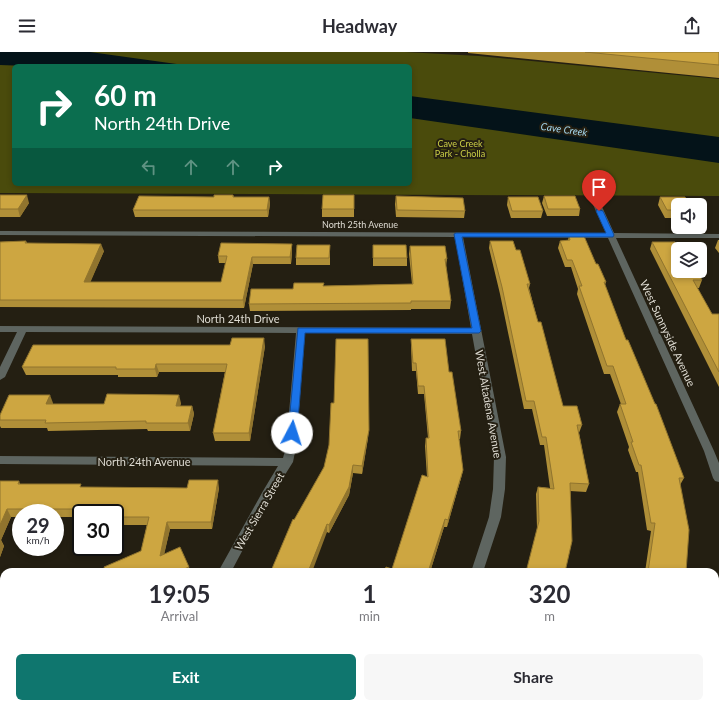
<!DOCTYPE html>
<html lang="en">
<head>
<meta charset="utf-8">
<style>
	:root { --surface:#fff; --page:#f7f7f7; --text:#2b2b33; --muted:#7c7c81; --accent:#0f766e }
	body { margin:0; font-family:Lato,sans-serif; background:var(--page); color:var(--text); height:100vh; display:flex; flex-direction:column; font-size:15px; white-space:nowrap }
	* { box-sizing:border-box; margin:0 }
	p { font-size:13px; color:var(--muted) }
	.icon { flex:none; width:22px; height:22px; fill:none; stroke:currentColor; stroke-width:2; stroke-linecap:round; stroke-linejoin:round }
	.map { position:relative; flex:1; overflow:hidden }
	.side { position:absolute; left:0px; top:516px; width:719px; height:140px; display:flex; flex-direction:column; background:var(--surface); border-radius:12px 12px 0 0; box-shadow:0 2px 6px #0003 }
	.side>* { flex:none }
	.banner { position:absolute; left:12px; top:12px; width:400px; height:122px; border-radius:6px; box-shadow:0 2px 6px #0003; background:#0b6e4f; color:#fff; overflow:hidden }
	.tools { position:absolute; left:671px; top:146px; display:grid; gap:8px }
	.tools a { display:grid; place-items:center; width:36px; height:36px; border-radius:6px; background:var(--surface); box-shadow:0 2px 6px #0003; font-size:20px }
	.speed { position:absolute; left:12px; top:452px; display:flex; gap:8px; font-size:20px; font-weight:700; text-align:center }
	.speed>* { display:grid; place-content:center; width:52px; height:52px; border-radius:50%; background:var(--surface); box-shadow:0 2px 6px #0003; line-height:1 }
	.speed small { font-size:10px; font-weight:400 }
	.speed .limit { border:2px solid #111; border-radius:6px; background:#fff; color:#111 }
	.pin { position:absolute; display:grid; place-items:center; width:34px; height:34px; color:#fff; margin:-41px -17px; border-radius:50% 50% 50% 0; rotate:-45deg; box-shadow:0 0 4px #0007 }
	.pin .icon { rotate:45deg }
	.me { position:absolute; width:44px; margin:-22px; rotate:5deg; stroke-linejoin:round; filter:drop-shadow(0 0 3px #0008) }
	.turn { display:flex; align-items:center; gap:14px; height:84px; padding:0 16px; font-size:18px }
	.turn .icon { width:52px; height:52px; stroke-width:2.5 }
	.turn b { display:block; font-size:28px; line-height:34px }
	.lanes { display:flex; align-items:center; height:38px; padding:0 16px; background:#0003; justify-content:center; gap:20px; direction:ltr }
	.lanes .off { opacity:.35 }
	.eta { display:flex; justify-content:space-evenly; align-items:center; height:68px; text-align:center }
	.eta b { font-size:24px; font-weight:700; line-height:28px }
	.cta { display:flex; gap:8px; margin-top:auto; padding:8px 16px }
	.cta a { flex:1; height:46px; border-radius:6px; background:var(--accent); color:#fff; font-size:16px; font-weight:700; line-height:46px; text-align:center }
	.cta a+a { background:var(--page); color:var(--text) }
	header { display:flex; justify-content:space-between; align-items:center; height:52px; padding:0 16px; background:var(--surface); font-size:18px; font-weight:700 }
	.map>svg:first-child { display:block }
	.green { fill:#4a4b0c; fill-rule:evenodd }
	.water { fill:#041319 }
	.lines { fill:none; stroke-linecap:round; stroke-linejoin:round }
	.street { fill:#5e6560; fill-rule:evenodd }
	.wall { fill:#b08f38 }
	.shaded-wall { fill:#90742e }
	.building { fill:#cda641; stroke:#90742e }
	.route { fill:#1a73e8; stroke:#114b97 }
	.labels { text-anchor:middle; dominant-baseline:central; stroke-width:4; stroke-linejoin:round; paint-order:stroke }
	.far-park-label { font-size:9px; fill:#cccf46; stroke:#241f12 }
	.far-street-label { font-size:9px; fill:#dfdcd3; stroke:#241f12 }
	.far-water-label { font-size:10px; font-style:italic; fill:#a6daf1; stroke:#241f12 }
	.street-label { font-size:11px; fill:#dfdcd3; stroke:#241f12 }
</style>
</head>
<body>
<header><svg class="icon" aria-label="menu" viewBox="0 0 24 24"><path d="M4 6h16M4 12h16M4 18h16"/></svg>Headway<svg class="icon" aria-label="share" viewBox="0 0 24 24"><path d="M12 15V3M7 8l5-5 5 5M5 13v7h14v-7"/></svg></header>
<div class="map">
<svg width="719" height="656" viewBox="0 0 719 656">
	<rect width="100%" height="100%" fill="#241f12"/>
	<path class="green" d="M0,0h405l74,4 240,23v117l-719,-3zM14,14h396v118h-396z"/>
	<g class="water">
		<path d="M0,0h90l101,14h-163l-28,-1z"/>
		<path d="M410,44l309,41v26l-309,-45z"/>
	</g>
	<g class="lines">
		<g class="street">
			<path d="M591,144h6l1,2 16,35 105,1v4h-103l98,213 5,12v19l-4,-1 -2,-3 -9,-27 -96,-213 -145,-1 43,220 -1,32 -4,28 -18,55h-12l18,-55 4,-28 1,-32 -22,-123 -167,-1 -9,114 -3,15 -22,35 -40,75h-13l45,-81 15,-25 -278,-2v-8l283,2 3,-11 10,-114 -270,-1 -21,45 -5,3v-13l17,-35h-17v-6l471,2 -16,-91 -455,-2v-4l606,2 -16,-35z"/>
			<path d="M154,652h14l-1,4h-14z"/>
			<path d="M437,652h14l-1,4h-14z"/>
		</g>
	</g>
	<g class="wall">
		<path d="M468,0h251v26l-251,-25z"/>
		<path d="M0,143l29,8 -9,14h-20z"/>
		<path d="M233,143l1,2h35l1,7 -2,13h-133l-2,-7 81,-13z"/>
		<path d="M354,143v22h-32v-8z"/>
		<path d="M396,144l69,15 -1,7 -68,-1 -1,-13z"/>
		<path d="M544,144l36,13 -1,7h-32l-5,-13z"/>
		<path d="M508,145l35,14 -2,7h-30l-4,-13z"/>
		<path d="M660,145l18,8v13h-13l-7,-13z"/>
		<path d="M569,184l27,28 10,18 -1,3 21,55 58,138 -4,7 6,87h-41l6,-41 -4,-1 -9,-58h-2l-8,-22 1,-3 -12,-35 3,-8h1l-11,-30h-6l-27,-80 1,-5 -7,-22h-6l-7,-19 2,-7 8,-1z"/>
		<path d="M718,188h1v13l-4,-5z"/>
		<path d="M26,189l1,2 77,8 -14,31h131l5,-19h-7l-1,-7 74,-12v8l-1,12h-38l-9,44 -244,-1v-65z"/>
		<path d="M490,189l26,9 14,34 -1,4 9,34 25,84 19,19 -3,8 10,51 -3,8 -16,-1 -33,37 -1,-34 2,-7 12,1 -6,-43h-4l-8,-36h-8l-24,-115 -11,-46z"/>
		<path d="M652,190l26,29 24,9 -3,8h-2l15,26h7v73l-69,-138z"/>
		<path d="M330,193v20h-34v-7z"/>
		<path d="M373,193l34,13v8h-34z"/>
		<path d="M410,194l37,13 -1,7 5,35 -1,8h-39v1l-161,1 -1,-7 75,-18 88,-2 -3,-30z"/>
		<path d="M411,287l38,33 12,59 -1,8h-1l4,31 -2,8 -14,49h-3l-14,45h-46l8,-3 35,-92 -2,-31 1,-8h2l-4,-44h-6l-2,-23h-4l-1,-25z"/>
		<path d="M265,294l-15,95h-35l-2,-8 12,-61h-66l-2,5h-39v-2h-92l-4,-8z"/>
		<path d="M53,351v1h51l77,-1 -1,3h12l2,8 -4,17h-42l-1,-2 -99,2 -1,-3h-46l-1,-2v-11z"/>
		<path d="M368,386l-6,36 -9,-1 -4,22 -20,38 -2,-1 -56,39 23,-51z"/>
		<path d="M0,429h19l1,3 62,3 105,1h32l-7,41h-42l-6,25 25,13 1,5h-84l35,-21 6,-26h-32v-12h-34v4h-26v-4h-34v4h-10l-10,23 3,6 -4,11z"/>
		<rect x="628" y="652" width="54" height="4"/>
	</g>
	<g class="shaded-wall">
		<path d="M27,143l2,8 -9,14 -2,-8z"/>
		<path d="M269,145l1,7 -2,13 -1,-7z"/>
		<path d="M101,192l3,7 -17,39 -3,-8z"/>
		<path d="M292,192v8l-1,12 -1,-7z"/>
		<path d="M252,205l1,7 -9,44 -1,-8z"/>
		<path d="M264,286l1,8 -15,95 -1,-8z"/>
		<path d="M156,312l3,8 -2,5 -2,-8z"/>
		<path d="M50,343l3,8 -3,9 -4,-8z"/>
		<path d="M179,343l2,8 -3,11 -2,-8z"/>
		<path d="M192,354l2,8 -4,17 -2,-8z"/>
		<path d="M369,378l-1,8 -6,36v-8z"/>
		<path d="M353,413v8l-4,22 -20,38v-8z"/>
		<path d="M463,418l-2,8 -14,49 1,-7z"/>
		<path d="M218,428l1,8 -7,41 -1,-7z"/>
		<path d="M7,457l4,8 -10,23 3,6 -4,11v-32z"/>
		<path d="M445,467l-1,8 -14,45h-2z"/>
		<path d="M167,470l3,7 -8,35 -2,-8z"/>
		<path d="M327,472v8l-15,40h-4z"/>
		<path d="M189,515l1,5h-13z"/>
		<path d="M68,652h3l1,4h-3z"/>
		<path d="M248,652h3l-1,4h-3z"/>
	</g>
	<g class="building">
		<path d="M585,0h134v13z"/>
		<path d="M0,143h27l-9,14h-18z"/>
		<path d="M214,143h19v2h36l-2,13h-134l6,-14 75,1z"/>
		<path d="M323,143h31v14h-32z"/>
		<path d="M396,144l67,2 2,13 -68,-1z"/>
		<path d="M544,144h31l5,13h-32z"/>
		<path d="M508,145h30l5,14h-31z"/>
		<path d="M660,145h25l5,8h-12v5h-11z"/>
		<path d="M569,184h15l12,28h2l8,18h-2l22,58h2l27,64h1l28,74h-5l10,52 -3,42h-38l7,-49h-4l-10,-58h-2l-8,-23h2l-13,-38h6l-13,-38h-6l-28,-80h3l-10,-26h-5l-7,-19 10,-1z"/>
		<path d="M26,189l-1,2 76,1 -17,38h137l6,-26h-9l3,-13 71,1 -2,13h-38l-9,43h-243v-58z"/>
		<path d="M490,189h23l3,9h4l10,34h-3l11,38h3l22,84h14l5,19h-5l12,59 -19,-1 2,58 -7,31h-39l13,-51 -1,-34 16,2 -8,-52h-4l-8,-36h-8l-24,-114z"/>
		<path d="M652,190h23l4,7h-1v22h19l5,9h-9l19,34h7v58z"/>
		<path d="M297,193h33l-1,13h-33z"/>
		<path d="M373,193h33l1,13h-34z"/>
		<path d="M410,194h35l2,13h-2l6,42h-40v2l-162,1 2,-15h42l1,-6h30l-1,3 90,-2z"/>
		<path d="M232,286h32l-15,95h-36l14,-69h-71l-1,5h-39v-2h-94l11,-22h197z"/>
		<path d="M336,287h32l1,91 -7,36 -9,-1 -4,22 -20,38 -2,-1 -19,48h-41v-2l4,1 22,-52 1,1 30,-53 5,-22 2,-42h3z"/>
		<path d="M411,287h34l4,33h3l5,33 4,26h-3l5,39 -15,50 -3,-1 -17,53h-44l2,-5 6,2 30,-94 6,2 -2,-39h3l-5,-52h-6l-2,-23h-3z"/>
		<path d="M107,342l72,1 -3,11h16l-4,17h-42v-2l-101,2 1,-3h-46v-5l9,-20h41l-4,9h58z"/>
		<path d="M189,428h29l-7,42h-44l-7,34 20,-9 9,20 -12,5h-71l-2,-5 37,-16 8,-34h-34v-4h-26l1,-4h-83l-7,16v-44h19l-1,3h63l-1,3 107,1z"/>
		<path d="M4,632v20h64l1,4h-69v-23z"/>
		<path d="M210,652h38l-1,4h-38z"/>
		<path d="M347,652h47v4h-48z"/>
		<path d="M498,652h51l4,1v3h-55z"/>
		<rect x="632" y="652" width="50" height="4"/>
	</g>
	<path class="route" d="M597,157l6,2 11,24 -1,2h-151l19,94 -2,2h-174l-8,100 -1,2h-7l-1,-2 10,-105h174l-18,-94 2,-1h150l-10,-22z"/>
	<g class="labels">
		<g class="far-park-label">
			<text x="460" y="91">Cave Creek<tspan x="460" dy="10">Park - Cholla</tspan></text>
		</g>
		<g class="far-street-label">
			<text x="360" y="172">North 25th Avenue</text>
		</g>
		<g class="far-water-label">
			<text transform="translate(564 77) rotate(8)">Cave Creek</text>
		</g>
		<g class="street-label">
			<text x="238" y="266">North 24th Drive</text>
			<text transform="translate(668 281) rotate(65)">West Sunnyside Avenue</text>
			<text transform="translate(489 352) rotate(80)">West Altadena Avenue</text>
			<text x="144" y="409">North 24th Avenue</text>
			<text transform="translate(259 459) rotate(-60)">West Sierra Street</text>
		</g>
	</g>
</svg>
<div class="tools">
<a><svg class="icon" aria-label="sound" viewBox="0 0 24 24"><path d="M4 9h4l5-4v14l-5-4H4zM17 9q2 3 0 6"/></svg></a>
<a><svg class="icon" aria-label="layers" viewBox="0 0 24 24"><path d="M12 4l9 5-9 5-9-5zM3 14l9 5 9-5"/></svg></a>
</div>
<div class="speed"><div>29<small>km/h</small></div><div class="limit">30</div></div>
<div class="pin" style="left:599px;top:159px;background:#d93025"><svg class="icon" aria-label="arrive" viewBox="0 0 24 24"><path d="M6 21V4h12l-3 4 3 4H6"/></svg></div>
<svg class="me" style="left:292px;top:381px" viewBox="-20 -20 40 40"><circle r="19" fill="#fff"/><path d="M0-13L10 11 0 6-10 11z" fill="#1a73e8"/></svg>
<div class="banner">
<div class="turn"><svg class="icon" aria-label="right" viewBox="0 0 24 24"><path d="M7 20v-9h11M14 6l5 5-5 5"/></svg><div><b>60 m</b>North 24th Drive</div></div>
<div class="lanes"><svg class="icon off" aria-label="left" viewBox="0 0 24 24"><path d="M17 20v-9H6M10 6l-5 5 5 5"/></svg><svg class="icon off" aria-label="ahead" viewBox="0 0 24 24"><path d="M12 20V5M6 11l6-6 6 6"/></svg><svg class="icon off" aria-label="ahead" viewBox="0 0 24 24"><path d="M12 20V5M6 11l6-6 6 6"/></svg><svg class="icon" aria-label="right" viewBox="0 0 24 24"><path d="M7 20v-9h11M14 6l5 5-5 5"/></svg></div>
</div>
<section class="side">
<div class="eta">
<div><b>19:05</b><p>Arrival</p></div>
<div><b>1</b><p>min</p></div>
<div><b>320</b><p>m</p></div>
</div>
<div class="cta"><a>Exit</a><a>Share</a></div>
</section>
</div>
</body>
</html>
